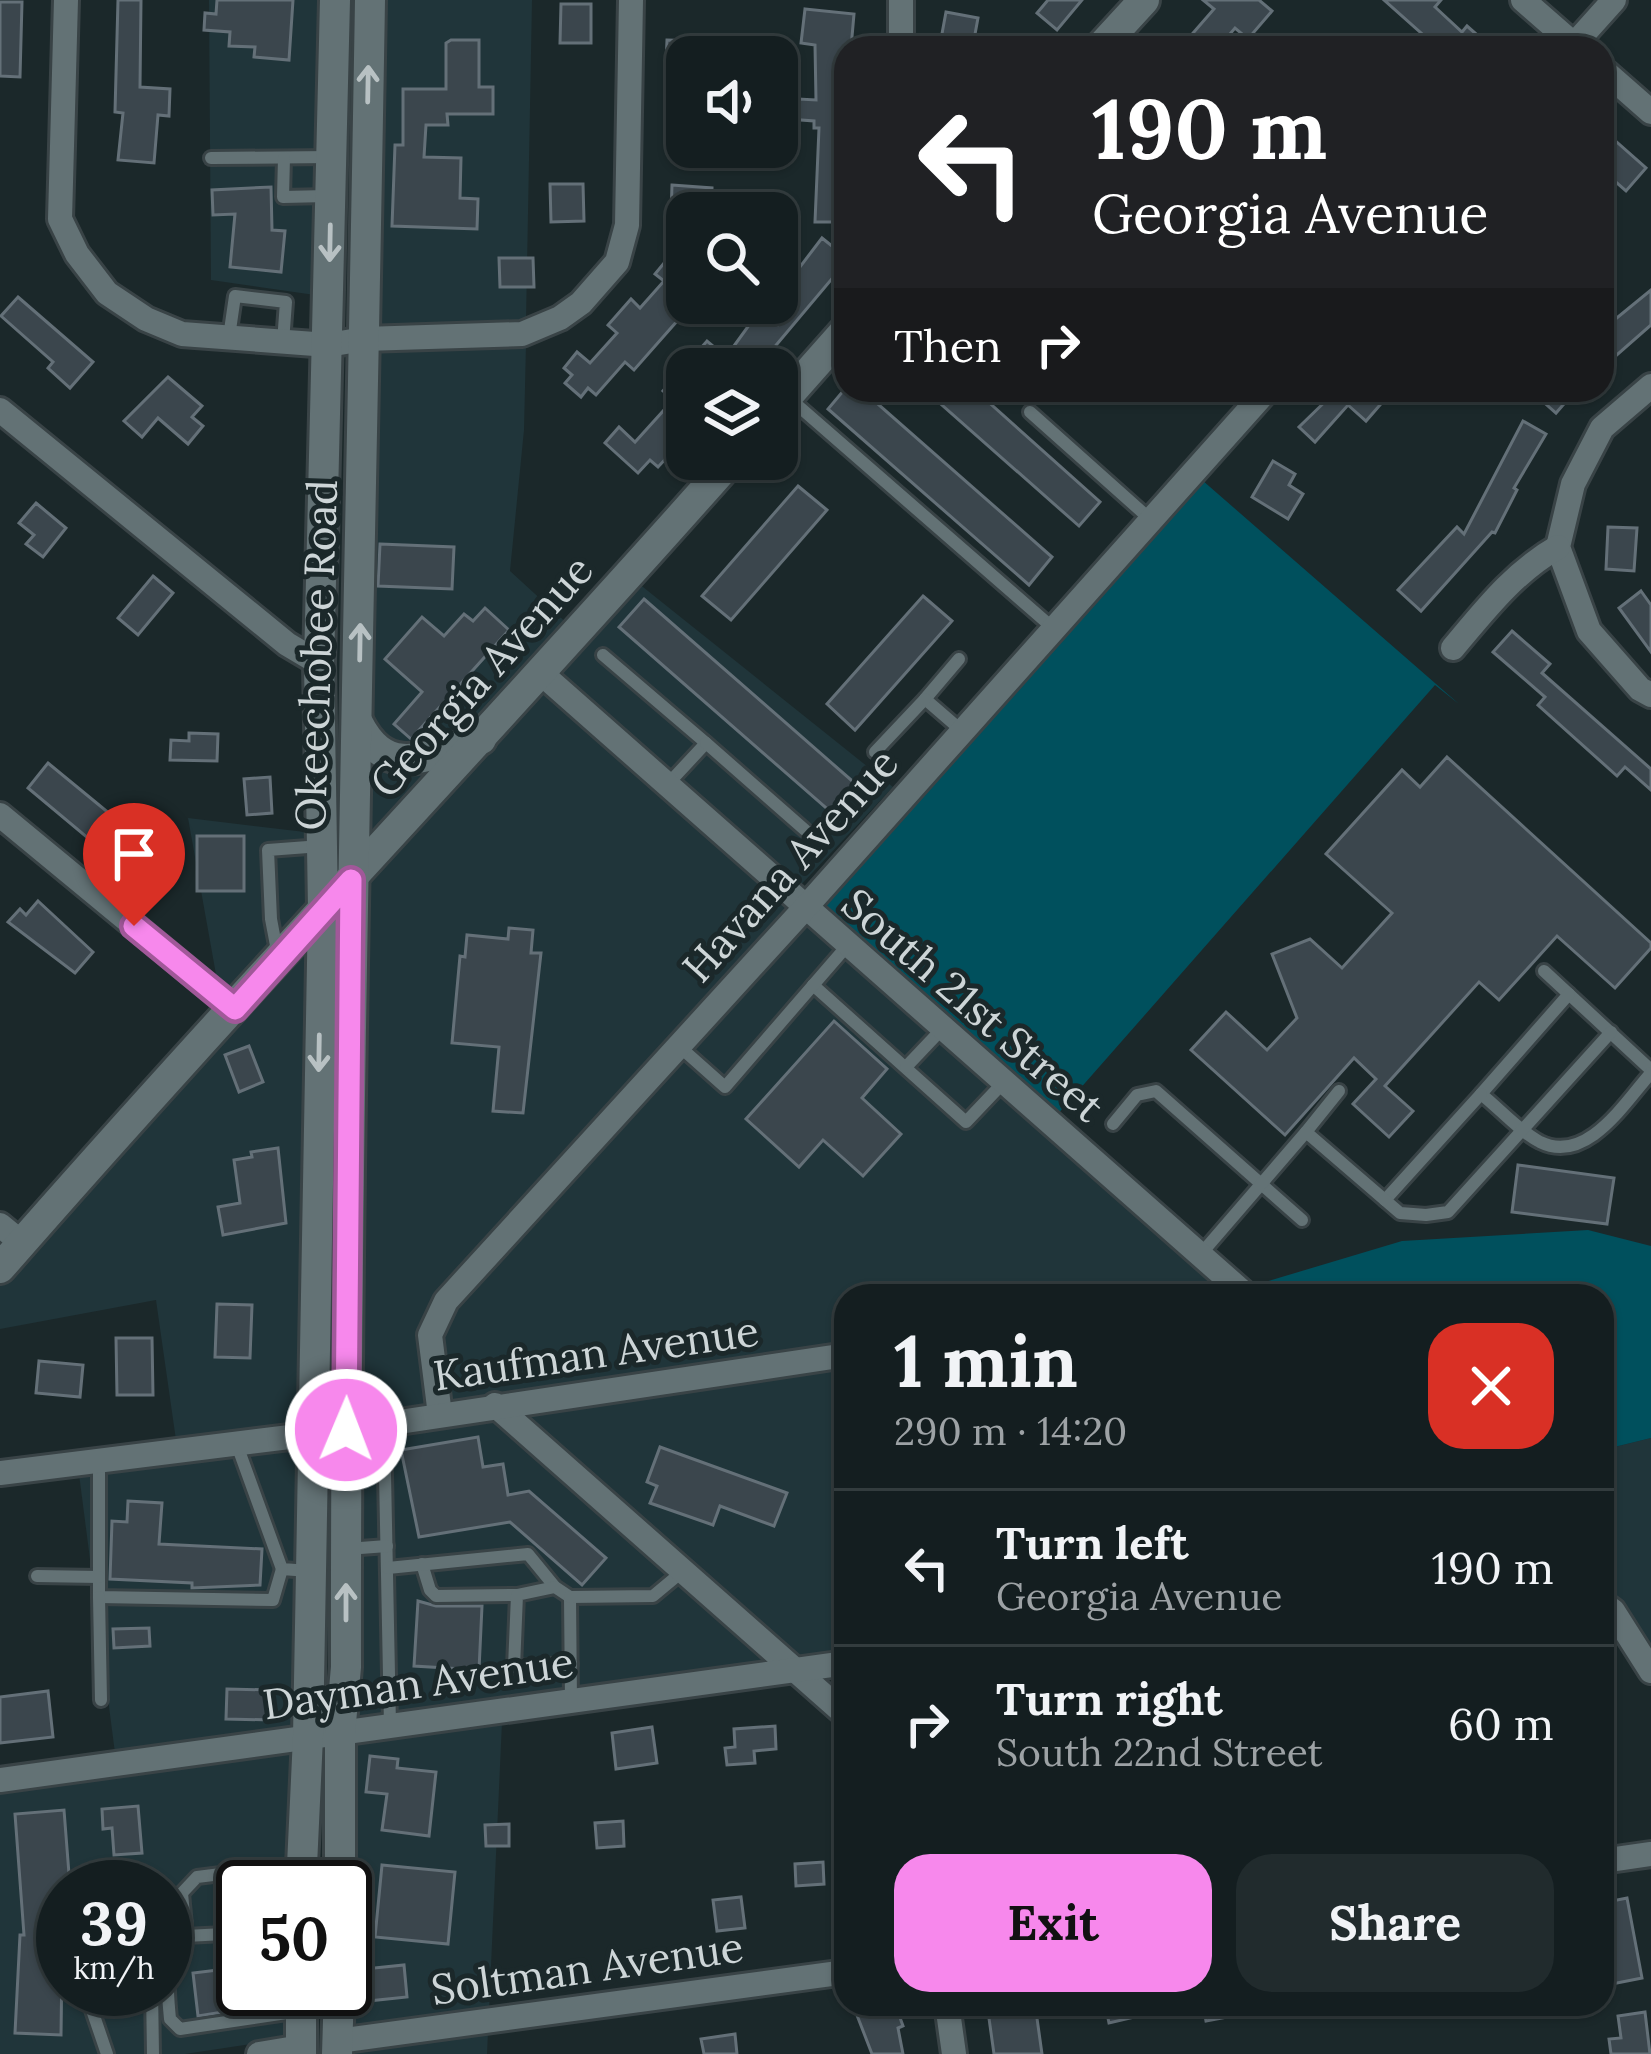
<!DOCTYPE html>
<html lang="en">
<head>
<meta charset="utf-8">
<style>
	:root { --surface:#141e20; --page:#212b2d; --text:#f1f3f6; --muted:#9da2a5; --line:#333c3e; --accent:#f788ec }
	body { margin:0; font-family:Lora,serif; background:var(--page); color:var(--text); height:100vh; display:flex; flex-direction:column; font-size:45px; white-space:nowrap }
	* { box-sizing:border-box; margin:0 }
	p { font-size:39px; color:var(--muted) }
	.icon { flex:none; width:66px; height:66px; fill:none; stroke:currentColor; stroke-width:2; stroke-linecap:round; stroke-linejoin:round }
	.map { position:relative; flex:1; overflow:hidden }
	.sheet { position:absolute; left:834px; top:1284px; width:780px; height:732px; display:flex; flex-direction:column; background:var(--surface); border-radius:36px; box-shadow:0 3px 9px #0004,0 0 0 3px var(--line) }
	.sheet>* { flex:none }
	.banner { position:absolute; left:834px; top:36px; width:780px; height:366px; border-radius:36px; box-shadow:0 3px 9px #0004,0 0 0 3px var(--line); background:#202124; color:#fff; overflow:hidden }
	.controls { position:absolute; left:666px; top:36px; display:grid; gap:24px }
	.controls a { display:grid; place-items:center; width:132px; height:132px; border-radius:24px; background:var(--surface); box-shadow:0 3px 9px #0004,0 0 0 3px var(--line); font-size:60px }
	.speed { position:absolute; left:36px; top:1860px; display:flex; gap:24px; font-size:60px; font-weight:700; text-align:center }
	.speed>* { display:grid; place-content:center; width:156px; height:156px; border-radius:50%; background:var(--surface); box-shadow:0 3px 9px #0004,0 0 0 3px var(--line); line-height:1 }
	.speed small { font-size:30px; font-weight:400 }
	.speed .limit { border:6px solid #111; border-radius:18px; background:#fff; color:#111 }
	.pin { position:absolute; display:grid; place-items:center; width:102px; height:102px; color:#fff; margin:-123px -51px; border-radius:50% 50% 50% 0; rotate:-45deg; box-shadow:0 0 12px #0007 }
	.pin .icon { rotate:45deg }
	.me { position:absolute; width:132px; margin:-66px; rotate:1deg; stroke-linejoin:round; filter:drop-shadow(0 0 9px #0008) }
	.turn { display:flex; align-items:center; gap:42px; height:252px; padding:0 60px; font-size:54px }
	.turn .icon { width:156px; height:156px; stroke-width:2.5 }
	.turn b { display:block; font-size:84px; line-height:102px }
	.then { display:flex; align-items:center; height:114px; padding:0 60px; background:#0003; gap:24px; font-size:45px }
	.round { display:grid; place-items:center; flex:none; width:126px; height:126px; border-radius:36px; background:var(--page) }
	.summary { display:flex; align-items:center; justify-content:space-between; height:204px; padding:0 60px }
	h1 { font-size:72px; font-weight:700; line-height:90px }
	.cta { display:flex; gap:24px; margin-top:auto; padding:24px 60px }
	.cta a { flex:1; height:138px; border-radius:36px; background:var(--accent); color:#111; font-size:48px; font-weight:700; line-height:138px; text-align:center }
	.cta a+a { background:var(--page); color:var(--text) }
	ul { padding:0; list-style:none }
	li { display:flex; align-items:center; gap:36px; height:156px; padding:0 60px; border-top:3px solid var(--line) }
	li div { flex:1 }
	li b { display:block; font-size:45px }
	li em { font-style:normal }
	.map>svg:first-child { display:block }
	.built { fill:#20353a; fill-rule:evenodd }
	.green { fill:#00505d }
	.building { fill:#3b464d; stroke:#647078; stroke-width:3 }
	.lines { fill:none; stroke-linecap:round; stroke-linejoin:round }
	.lane-casing { stroke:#394346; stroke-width:18 }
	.street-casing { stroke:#394346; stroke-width:30 }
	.secondary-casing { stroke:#394346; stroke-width:36 }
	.lane { stroke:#637275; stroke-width:12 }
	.street { stroke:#637275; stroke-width:24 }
	.secondary { stroke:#637275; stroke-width:30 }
	.oneway { stroke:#b8c1c3 }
	.route-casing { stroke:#a15899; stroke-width:30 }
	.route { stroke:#f788ec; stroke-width:21 }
	.labels { text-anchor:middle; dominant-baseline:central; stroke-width:10; stroke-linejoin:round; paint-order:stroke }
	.street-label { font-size:42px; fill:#cdd5d7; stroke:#1b282a }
</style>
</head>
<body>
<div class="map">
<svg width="1651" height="2054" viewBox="0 0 1651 2054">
	<rect width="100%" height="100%" fill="#1b282a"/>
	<g class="built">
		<path d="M209,0h115l-9,295 -104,-15z"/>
		<path d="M381,0h151l-6,320 -8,4 -142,4z"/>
		<path d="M526,344l-2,86 -14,141 60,55 -207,224 12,-500z"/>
		<path d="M638,583l255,204 -96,102 -239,-215z"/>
		<path d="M308,668l4,235 -79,91 -16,-14 -29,-162 117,14z"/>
		<path d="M544,689l245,220 -351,385 -10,112 -71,12 5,-533z"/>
		<path d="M806,924l416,364 -50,8h-326v48l-349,50 -4,-3 -5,4 -39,7 -7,-64 14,-31z"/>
		<path d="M311,939l-10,485 -125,16 -20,-140 -156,29v-44z"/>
		<path d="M846,1366v286l-48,7 -279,-246z"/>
		<path d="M492,1417l279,246 -419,58 4,-281z"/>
		<path d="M1651,1438v210l-30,-42 -19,-15v-141z"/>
		<path d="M301,1446l-4,281 -182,26 -36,-279z"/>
		<path d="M502,1722l-13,288 -140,19 2,-286z"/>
		<path d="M296,1749l-6,138h-47v102h47v49l-105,16h-185v-263zM63,1887h102v102h-102z"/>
		<path d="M488,2032l-1,22h-139v-3z"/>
	</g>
	<g class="green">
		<path d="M1202,480l257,224 -24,-19 -379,431 -236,-207z"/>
		<path d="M1588,1230l63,16v192l-49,12v-154h-322l-15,-14 137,-41z"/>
	</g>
	<g class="building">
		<path d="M118,0h23l-1,87 30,2 -1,27 -11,-1 -4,48 -36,-3 5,-47 -8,-1z"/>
		<path d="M217,0h76l-4,60 -35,-3 1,-10 -26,-1 1,-14 -26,-2 1,-17 11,1z"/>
		<path d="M1048,0h34l-25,30 -20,-17z"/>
		<path d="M1203,0h56l13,11 -24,28 -13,-11 -17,20h-38l34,-39z"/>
		<path d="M1384,0h57l-6,7 27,25 5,-6 25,22h-54z"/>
		<path d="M0,2h22l-2,75 -20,-1z"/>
		<path d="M561,4h30v39h-31z"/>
		<path d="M805,9l49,5 -3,34h-5l-4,98 4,1v75h-31l4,-94h-5v-7l-26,-2 1,-15 9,1 1,-6 17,1 -1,-55 -14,-2z"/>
		<path d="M946,12l32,6 -5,27 -32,-6z"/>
		<path d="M451,40h28v47h14v27h-46l1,11h-22l-2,32 37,1 -1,40 18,1 -1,30 -85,-3 3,-81h8v-56h43v-46z"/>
		<path d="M667,40l31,1v16h-11v30l-22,-1z"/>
		<path d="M1602,129l44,39 -20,23 -24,-21z"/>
		<path d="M550,184h33l1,37 -33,1z"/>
		<path d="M672,185l40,3 -1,25 -40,2z"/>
		<path d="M271,187l1,43 13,1 -4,41 -51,-5 5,-53 -22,1 -1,-25z"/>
		<path d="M822,238l20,16 -7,9 6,5 -85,101h-69v67l-29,31 -8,-7 -12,13 -33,-30 14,-16 16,15 38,-42 -10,-9 44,-50 19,16 34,-47 17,14v-27z"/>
		<path d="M674,251l13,10v36l-14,18 5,5 -44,50 -9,-8 -29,33 -8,-7 -7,9 -16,-14 7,-8 -8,-7 13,-16 13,11 27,-30 -9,-8 23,-26 9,9 24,-27 -9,-7z"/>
		<path d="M499,258h34l1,29h-34z"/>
		<path d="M1651,290v35l-49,43v-38z"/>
		<path d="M18,297l75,65 -23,26 -22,-20 5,-6 -52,-46z"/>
		<path d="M168,377l34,29 -10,11 11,9 -15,18 -30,-26 -16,19 -18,-16z"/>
		<path d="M844,390h18l190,167 -23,28 -201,-176z"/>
		<path d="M925,390h50l125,112 -21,24z"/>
		<path d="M1330,390h63l-27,31 -18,-16 -33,37 -16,-15 35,-34z"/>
		<path d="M1530,390h46l-20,23z"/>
		<path d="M1523,421l23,13 -32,54 3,2 -22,43 -3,-1 -71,79 -23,-21 59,-63 7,7z"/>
		<path d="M1273,461l22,13 -6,11 14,9 -15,25 -36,-22z"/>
		<path d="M798,486l29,24 -96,110 -29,-24z"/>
		<path d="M36,503l30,25 -23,29 -17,-13 8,-9 -15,-12z"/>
		<path d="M1608,527l29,1 -3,43 -28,-2z"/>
		<path d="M380,544l74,3 -2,42 -74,-3z"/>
		<path d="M153,576l20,17 -35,42 -20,-17z"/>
		<path d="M1641,591l10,14v47l-32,-44z"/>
		<path d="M923,596l29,25 -97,109 -28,-26z"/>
		<path d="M644,599l214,187 -25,28 -214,-187z"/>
		<path d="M485,608l24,22 -98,109 -17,-15 28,-32 -37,-33 37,-42 22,19 20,-22 9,7z"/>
		<path d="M1512,631l38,33 -8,9 109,96v21l-26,-23 -8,9 -79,-71 7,-8 -52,-45z"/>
		<path d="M189,733l29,1 -1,27 -47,-1 1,-20 18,1z"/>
		<path d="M1447,757l204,186v5l-36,40 -58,-52 -58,64 -20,-18 -94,104 28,25 -24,26 -36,-33 23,-25 -22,-21 -69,77 -94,-85 35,-38 41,38 30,-32 -25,-64 38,-15 32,29 50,-55 -66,-59 76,-84 18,17z"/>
		<path d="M48,763l62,51 -21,25 -61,-51z"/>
		<path d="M270,777l2,36 -25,2 -3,-36z"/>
		<rect x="197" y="836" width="47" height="55"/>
		<path d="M38,901l55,51 -18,21 -67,-51 12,-13 6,6z"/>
		<path d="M509,928l24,2 -2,23h10l-18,160 -30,-2 6,-64 -47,-4 8,-87 5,1 2,-22 41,4z"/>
		<path d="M834,1021l53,48 -25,29 39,36 -38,42 -40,-36 -24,27 -53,-48z"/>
		<path d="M249,1046l14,36 -24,10 -14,-37z"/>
		<path d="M278,1148l8,75 -63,12 -5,-28 22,-4 -6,-43 18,-3 -1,-5z"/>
		<path d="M1518,1165l96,13 -7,46 -95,-12z"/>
		<path d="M217,1304l35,1 -2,53 -35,-1z"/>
		<path d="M116,1338h36l1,57h-36z"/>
		<path d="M39,1361l44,4 -3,32 -44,-4z"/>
		<path d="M478,1437l5,30 20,-3 5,31 21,-4 77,67 -24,27 -72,-63 -91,15 -18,-87z"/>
		<path d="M660,1447l127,46 -13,33 -54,-20 -7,19 -63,-22 7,-17 -10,-4z"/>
		<path d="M128,1501l34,2 -3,41 103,5 -2,36 -68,3v-5l-82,-4 2,-58 15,1z"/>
		<path d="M418,1601l18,5h46l-3,64 -65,-4z"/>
		<path d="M149,1628l1,18 -36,2 -1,-19z"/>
		<path d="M227,1689l45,1 -1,30 -45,-1z"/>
		<path d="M48,1691l5,46 -53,6v-46z"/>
		<path d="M775,1726l1,23 -22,2 1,12 -28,2 -2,-17 10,-1 -1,-18z"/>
		<path d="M652,1727l5,36 -41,6 -4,-36z"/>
		<path d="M370,1756l28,3 -1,9 39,4 -7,64 -47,-6 5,-36 -21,-2z"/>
		<path d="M138,1806l4,47 -28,2 -2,-27 -9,1 -1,-20z"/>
		<path d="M64,1810l6,77h-7l-2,148 -46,-2 5,-98h4l-9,-121z"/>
		<path d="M623,1821l1,25 -27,2 -2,-25z"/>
		<path d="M509,1824v22h-23l-1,-21z"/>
		<path d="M823,1862l1,22 -28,2 -1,-22z"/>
		<path d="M382,1865l73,7 -7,72 -73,-7z"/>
		<path d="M741,1897l4,31 -28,3 -4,-31z"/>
		<path d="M1627,1898l15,80 -40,8v-83z"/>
		<path d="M404,1965l3,32 -39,4 -4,-32z"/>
		<path d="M243,1967v22h9l2,18 -56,9 -5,-43z"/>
		<path d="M870,2004h25l8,22 -5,2 5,26h-31l-17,-44z"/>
		<path d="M987,2004h48l7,50h-48z"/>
		<path d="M1105,2004h58l1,6 -55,13z"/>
		<path d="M1203,2004h50l1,8 -48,9z"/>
		<path d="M1645,2012l5,42h-39l-2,-15 12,-1 -3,-22z"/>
		<path d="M735,2034l2,20h-33l-3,-15z"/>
	</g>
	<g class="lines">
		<defs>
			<g id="lane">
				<path d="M211,158l120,-1"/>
				<path d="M284,158l-1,39 44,-1"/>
				<path d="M229,337l6,-41 51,6 -3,40"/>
				<path d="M788,397l265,231"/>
				<path d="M1030,412l121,108"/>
				<path d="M603,655l103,88 -39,42"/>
				<path d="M959,659l-34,40 37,32"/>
				<path d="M706,743l99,87"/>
				<path d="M875,752l50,-53"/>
				<path d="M278,956l-7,-37 -3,-69 53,-4"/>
				<path d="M1544,971l107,99"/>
				<path d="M813,985l153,137 37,-39"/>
				<path d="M1569,994l-88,100c19,15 38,37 59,48 47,23 85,-40 111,-69"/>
				<path d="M680,1047l45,40 122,-141"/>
				<path d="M906,1067l36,-38"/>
				<path d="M1113,1124l24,-29 19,-4 146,129"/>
				<path d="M1306,1132l33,-41"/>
				<path d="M1385,1200l96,-106"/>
				<path d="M1200,1255l106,-123 94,81 26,2 22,-3 163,-180"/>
				<path d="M384,1424l6,301"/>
				<path d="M237,1445l45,124 27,2"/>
				<path d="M99,1461v136l174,3 9,-31"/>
				<path d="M347,1549l40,-3"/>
				<path d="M422,1564l8,26 6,6 81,-1"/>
				<path d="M388,1568l140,-14 27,33 15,10 1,104"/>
				<path d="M37,1576l62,1"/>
				<path d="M555,1587l-38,8 -3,72 57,-3"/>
				<path d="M99,1597l2,103"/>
				<path d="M570,1597l83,-1 30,-25"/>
				<path d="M165,1928l20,-5"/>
				<path d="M186,1936l57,-3"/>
				<path d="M90,1989l2,21 15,44"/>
				<path d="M152,1989l1,65"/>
				<path d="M300,2011l-120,18 -10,-10c-3,-35 -7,-55 16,-83l-4,-43 15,-16 104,-13"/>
			</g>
			<g id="street">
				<path d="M66,0l-6,219 17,35 30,39 39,26 36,15 146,11 36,-6 158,-5 38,-16 21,-15 36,-41 10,-37 4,-225"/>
				<path d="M901,0v48"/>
				<path d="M1523,0l55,48"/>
				<path d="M1571,48l43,-48"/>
				<path d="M1602,69l49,43"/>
				<path d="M1651,386l-49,42 -29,56 -15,63 31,84 51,58 11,6"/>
				<path d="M0,410l287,234 32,19"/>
				<path d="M1453,648c32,-38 61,-76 105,-101"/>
				<path d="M542,674l705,622"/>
				<path d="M0,815l235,194"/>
				<path d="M0,1225l22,18"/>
				<path d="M495,1405l351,310"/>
				<path d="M440,1415l-10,-80 16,-34 358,-392 463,-519"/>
				<path d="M0,1473l346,-43 500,-75"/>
				<path d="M1602,1603l11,8 38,60"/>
				<path d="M0,1780l846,-117"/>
				<path d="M1602,1861l49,-7"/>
				<path d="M947,2004l7,50"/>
				<path d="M338,2041l508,-69"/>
				<path d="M259,2054l42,-7"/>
			</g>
			<g id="secondary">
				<path d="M1100,48l44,-48"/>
				<path d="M777,408l69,-78"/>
				<path d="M358,723c30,59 72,31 123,16"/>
				<path d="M0,1268c239,-274 491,-536 732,-809"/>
				<path d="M301,1887l7,-150 15,-829 -4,-245 16,-663"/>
				<path d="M340,1887v-153l6,-67c-1,-556 15,-1111 24,-1667"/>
				<path d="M301,2054v-65"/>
				<path d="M337,2054l2,-65"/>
			</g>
		</defs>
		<use href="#lane" class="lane-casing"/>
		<use href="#street" class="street-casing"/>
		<use href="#secondary" class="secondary-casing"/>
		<use href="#lane" class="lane"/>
		<use href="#street" class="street"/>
		<use href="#secondary" class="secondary"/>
	</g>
	<defs><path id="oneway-shaft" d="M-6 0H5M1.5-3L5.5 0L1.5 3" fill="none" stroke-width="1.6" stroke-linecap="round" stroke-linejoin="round" transform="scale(3)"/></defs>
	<g class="oneway">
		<use href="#oneway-shaft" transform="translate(368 84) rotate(-89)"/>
		<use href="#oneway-shaft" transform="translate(330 243) rotate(91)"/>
		<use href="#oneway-shaft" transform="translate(360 642) rotate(-89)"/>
		<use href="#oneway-shaft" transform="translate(319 1053) rotate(91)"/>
		<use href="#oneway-shaft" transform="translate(346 1602) rotate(-90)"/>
	</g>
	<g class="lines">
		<defs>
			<path id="route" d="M134,926l101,83 116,-129 -5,550"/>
		</defs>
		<use href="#route" class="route-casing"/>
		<use href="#route" class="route"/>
	</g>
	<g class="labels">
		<g class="street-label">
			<text transform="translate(316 655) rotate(-88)">Okeechobee Road</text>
			<text transform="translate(481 676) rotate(-48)">Georgia Avenue</text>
			<text transform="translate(790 865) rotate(-48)">Havana Avenue</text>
			<text transform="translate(973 1005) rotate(41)">South 21st Street</text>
			<text transform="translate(596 1353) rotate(-8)">Kaufman Avenue</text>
			<text transform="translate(418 1683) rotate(-8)">Dayman Avenue</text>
			<text transform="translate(587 1968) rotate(-8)">Soltman Avenue</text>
		</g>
	</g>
</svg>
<div class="controls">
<a><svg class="icon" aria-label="sound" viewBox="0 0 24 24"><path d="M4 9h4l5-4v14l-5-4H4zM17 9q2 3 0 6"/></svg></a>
<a><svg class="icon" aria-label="search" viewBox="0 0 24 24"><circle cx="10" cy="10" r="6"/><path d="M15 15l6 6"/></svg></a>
<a><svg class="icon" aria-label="layers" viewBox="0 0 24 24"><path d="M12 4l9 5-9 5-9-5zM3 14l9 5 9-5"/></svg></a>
</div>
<div class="speed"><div>39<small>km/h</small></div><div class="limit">50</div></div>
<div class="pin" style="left:134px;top:926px;background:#d93025"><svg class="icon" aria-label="arrive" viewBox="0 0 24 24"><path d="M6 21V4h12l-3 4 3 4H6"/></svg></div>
<svg class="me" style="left:346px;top:1430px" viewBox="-20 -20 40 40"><circle r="17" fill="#f788ec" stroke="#fff" stroke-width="3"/><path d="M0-11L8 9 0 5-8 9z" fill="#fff"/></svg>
<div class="banner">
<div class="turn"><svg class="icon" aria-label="left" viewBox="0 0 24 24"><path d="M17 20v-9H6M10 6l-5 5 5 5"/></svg><div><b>190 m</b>Georgia Avenue</div></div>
<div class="then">Then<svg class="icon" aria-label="right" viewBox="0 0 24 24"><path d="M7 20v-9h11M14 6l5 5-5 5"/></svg></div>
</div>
<section class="sheet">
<div class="summary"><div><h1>1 min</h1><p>290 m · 14:20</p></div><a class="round" style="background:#d93025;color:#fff"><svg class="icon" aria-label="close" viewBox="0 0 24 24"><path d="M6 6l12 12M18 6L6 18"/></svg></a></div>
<ul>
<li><svg class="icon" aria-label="left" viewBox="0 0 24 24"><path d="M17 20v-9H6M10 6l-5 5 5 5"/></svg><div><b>Turn left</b><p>Georgia Avenue</p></div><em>190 m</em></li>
<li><svg class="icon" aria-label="right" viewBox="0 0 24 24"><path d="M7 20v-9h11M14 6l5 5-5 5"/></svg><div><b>Turn right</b><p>South 22nd Street</p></div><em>60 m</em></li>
</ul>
<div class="cta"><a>Exit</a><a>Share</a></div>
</section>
</div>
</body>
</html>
